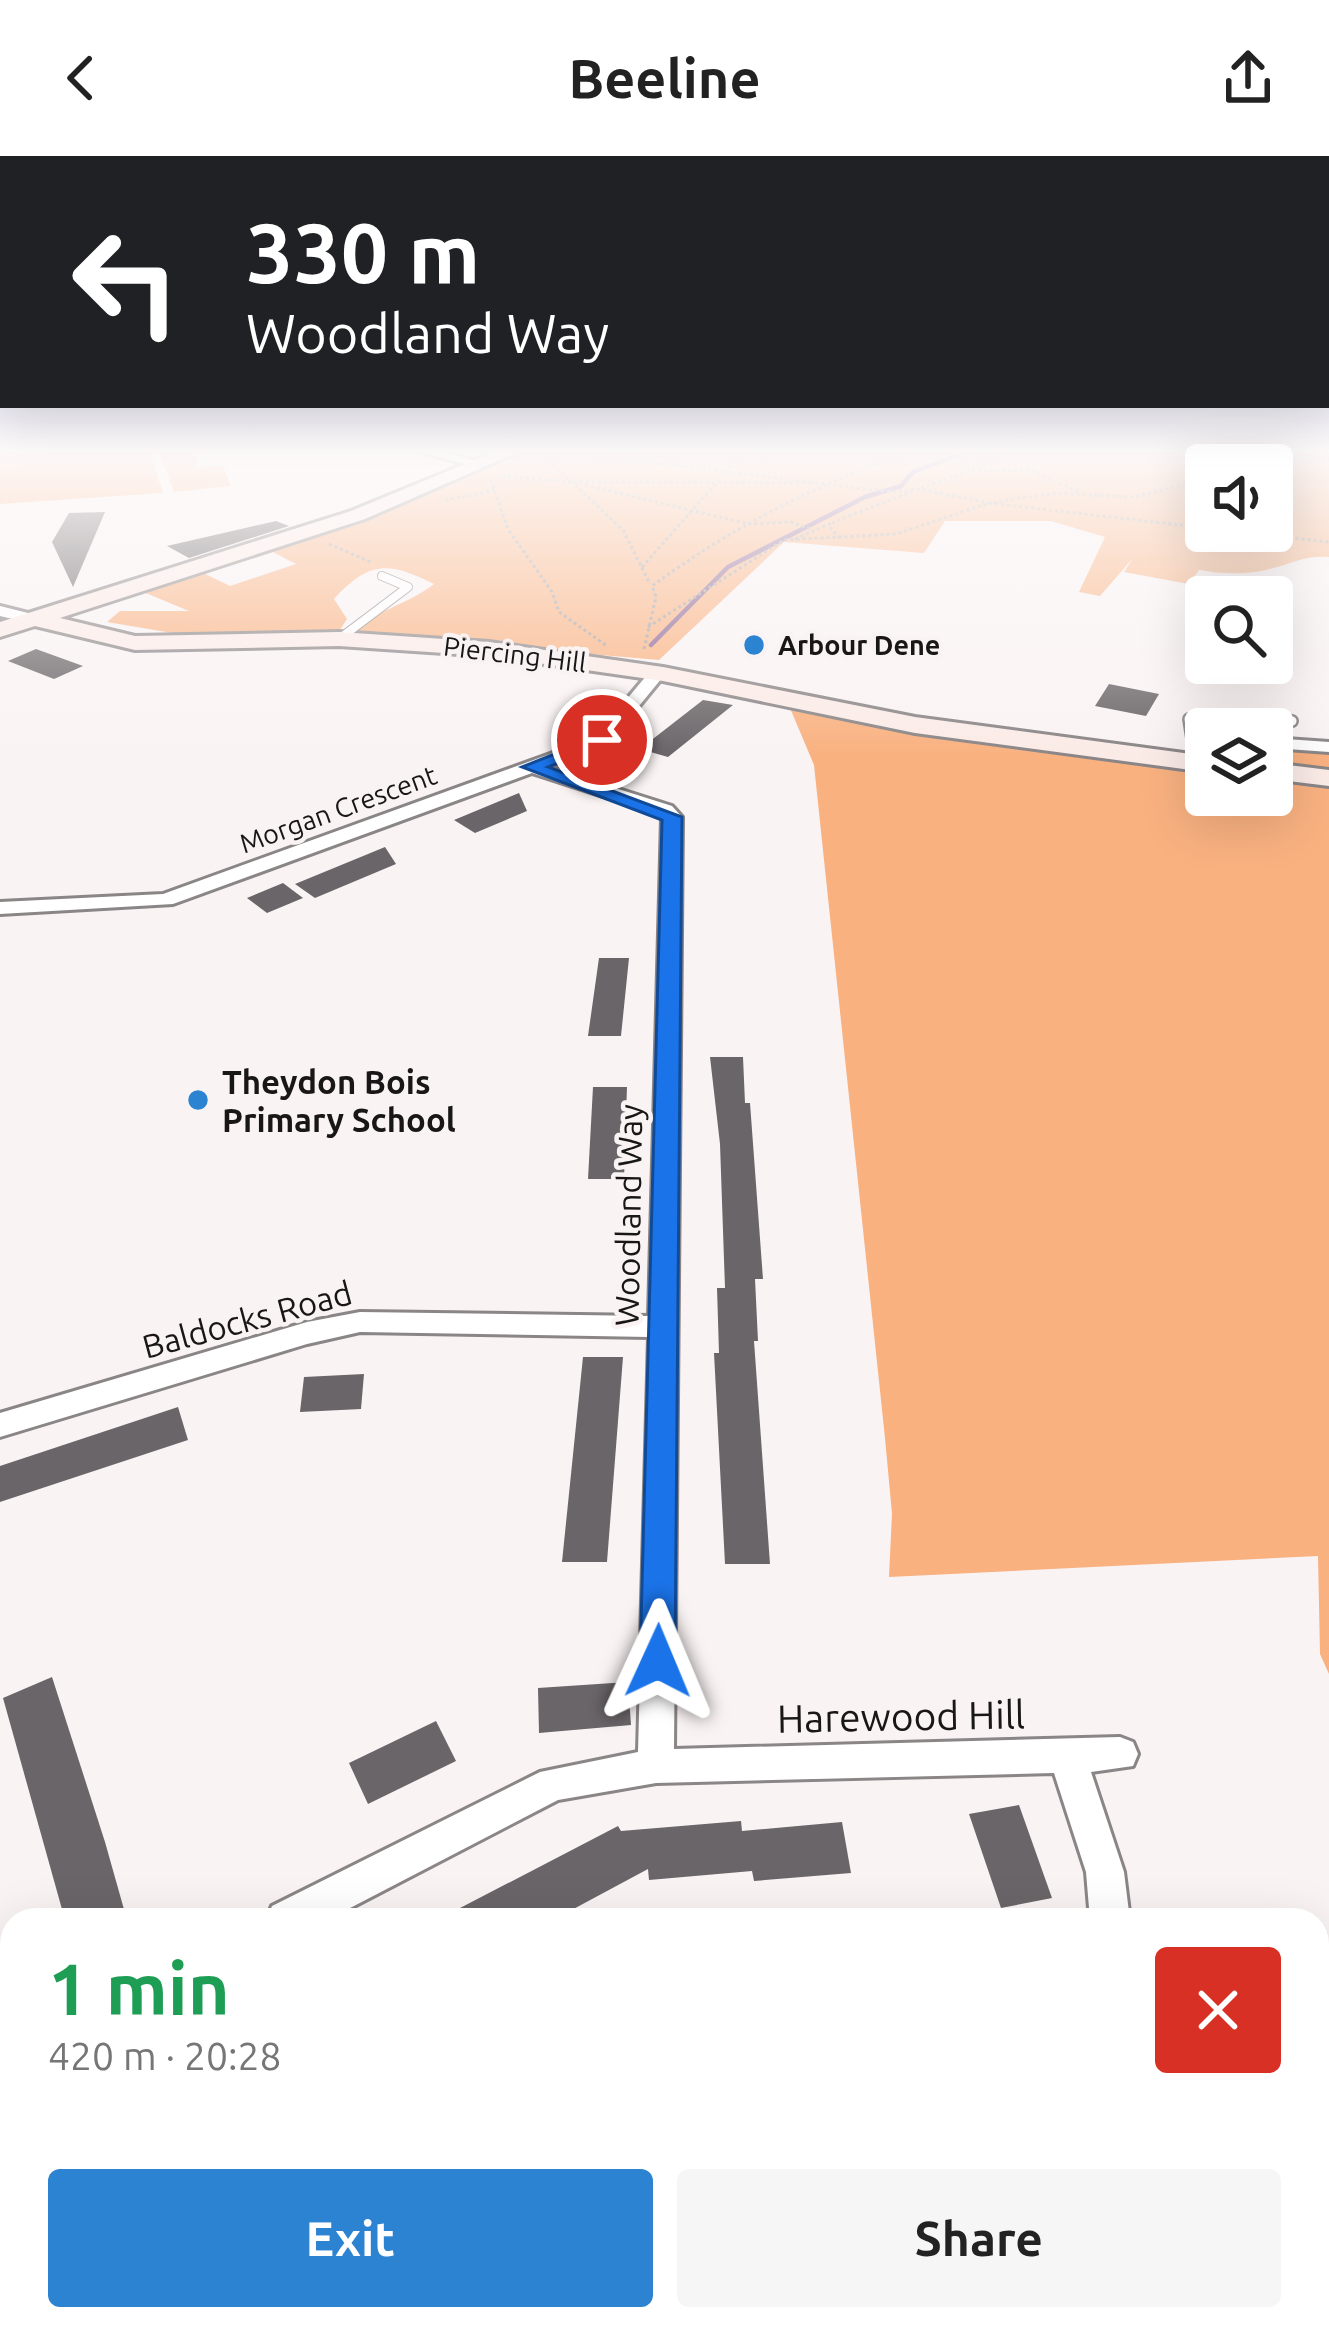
<!DOCTYPE html>
<html lang="en">
<head>
<meta charset="utf-8">
<style>
	:root { --surface:#fff; --page:#f6f6f6; --text:#222; --muted:#767676; --accent:#2c83d1 }
	body { margin:0; font-family:Ubuntu,sans-serif; background:var(--page); color:var(--text); height:100vh; display:flex; flex-direction:column; font-size:45px; white-space:nowrap }
	* { box-sizing:border-box; margin:0 }
	p { font-size:39px; color:var(--muted) }
	.icon { flex:none; width:66px; height:66px; fill:none; stroke:currentColor; stroke-width:2; stroke-linecap:round; stroke-linejoin:round }
	.map { position:relative; flex:1; overflow:hidden }
	.details { position:absolute; left:0px; top:1752px; width:1329px; height:423px; display:flex; flex-direction:column; background:var(--surface); border-radius:36px 36px 0 0; box-shadow:0 12px 48px #0002 }
	.details>* { flex:none }
	.hud { position:absolute; left:0px; top:0px; width:1329px; height:252px; box-shadow:0 12px 48px #0002; background:#202124; color:#fff; overflow:hidden }
	.tools { position:absolute; left:1185px; top:288px; display:grid; gap:24px }
	.tools a { display:grid; place-items:center; width:108px; height:108px; border-radius:12px; background:var(--surface); box-shadow:0 12px 48px #0002; font-size:60px }
	.pin { position:absolute; display:grid; place-items:center; width:102px; height:102px; color:#fff; margin:-51px; border:6px solid #fff; border-radius:50%; box-shadow:0 3px 12px #0007 }
	.me { position:absolute; width:132px; margin:-66px; rotate:1deg; stroke-linejoin:round; filter:drop-shadow(0 0 9px #0008) }
	.turn { display:flex; align-items:center; gap:42px; height:252px; padding:0 48px; font-size:54px }
	.turn .icon { width:156px; height:156px; stroke-width:2.5 }
	.turn b { display:block; font-size:84px; line-height:102px }
	.round { display:grid; place-items:center; flex:none; width:126px; height:126px; border-radius:12px; background:var(--page) }
	.head { display:flex; align-items:center; justify-content:space-between; height:204px; padding:0 48px }
	h1 { font-size:72px; font-weight:600; line-height:90px; color:#1e9e55 }
	.primary-button { display:flex; gap:24px; margin-top:auto; padding:24px 48px }
	.primary-button a { flex:1; height:138px; border-radius:12px; background:var(--accent); color:#fff; font-size:48px; font-weight:600; line-height:138px; text-align:center }
	.primary-button a+a { background:var(--page); color:var(--text) }
	header { display:flex; justify-content:space-between; align-items:center; height:156px; padding:0 48px; background:var(--surface); font-size:54px; font-weight:600 }
	.map>svg:first-child { display:block }
	.green { fill:#f9b180; fill-rule:evenodd }
	.lines { fill:none; stroke-linecap:round; stroke-linejoin:round }
	.stream { stroke:#8a6292; stroke-width:4.5 }
	.building { fill:#6a6568 }
	.lane-far1-casing { stroke:#8a8586; stroke-width:10 }
	.lane-casing { stroke:#8a8586; stroke-width:14 }
	.street-casing { stroke:#8a8586; stroke-width:6 }
	.secondary-casing { stroke:#8a8586; stroke-width:6 }
	.path { stroke:#a7a2a2; stroke-width:3; stroke-dasharray:3 3; stroke-linecap:butt }
	.lane-far1 { stroke:#fff; stroke-width:8 }
	.lane { stroke:#fff; stroke-width:9 }
	.street { fill:#fff; fill-rule:evenodd }
	.secondary { fill:#fbebe7; fill-rule:evenodd }
	.route { fill:#1a73e8; stroke:#114b97; stroke-width:3 }
	.poi-dot { fill:#2c83d1; stroke:#faf3f4; stroke-width:4.5 }
	.labels { text-anchor:middle; dominant-baseline:central; stroke-width:9; stroke-linejoin:round; paint-order:stroke }
	.far-poi-label { font-size:27px; font-weight:bold; fill:#181616; stroke:#faf3f4; text-anchor:start }
	.far-street-label { font-size:27px; fill:#181616; stroke:#faf3f4 }
	.poi-label { font-size:33px; font-weight:bold; fill:#181616; stroke:#faf3f4; text-anchor:start }
	.street-label { font-size:33px; fill:#181616; stroke:#faf3f4 }
	.near-street-label { font-size:39px; fill:#181616; stroke:#faf3f4 }
</style>
</head>
<body>
<header><svg class="icon" aria-label="back" viewBox="0 0 24 24"><path d="M15 5l-7 7 7 7"/></svg>Beeline<svg class="icon" aria-label="share" viewBox="0 0 24 24"><path d="M12 15V3M7 8l5-5 5 5M5 13v7h14v-7"/></svg></header>
<div class="map">
<svg width="1329" height="2173" viewBox="0 0 1329 2173">
	<rect width="100%" height="100%" fill="#faf3f4"/>
	<g class="green">
		<path d="M0,296h150l13,41 -163,11z"/>
		<path d="M159,296h38v15l26,-1 8,20 -57,6z"/>
		<path d="M521,296h808v105c-24,-2 -36,6 -59,12 -22,6 -48,5 -71,1l-10,14 -65,-12 9,-14 -33,38 -21,-4 26,-55 -54,-16h-106l-21,32 -140,-11 -125,118 -311,-27c26,-22 59,-28 86,-49 -45,-22 -64,-24 -100,15l13,20 -10,15 -141,3 -89,-15 13,-11h69l-48,-20 58,-20 31,15 66,-22 -29,-15zM1206,309h66v66h-66z"/>
		<path d="M790,552c137,27 275,43 416,42v45h66v-49l20,-2 10,9h27v921l-9,-20 -2,-98 -429,21 3,-63 -7,-76 -71,-673z"/>
	</g>
	<g class="lines">
		<path class="stream" d="M651,489l77,-78 137,-70 36,-11 12,-14 53,-20"/>
	</g>
	<g class="building">
		<path d="M105,356l-32,75 -21,-45 17,-29z"/>
		<path d="M276,365l13,5 -100,32 -22,-12z"/>
		<path d="M36,493l47,17 -29,13 -46,-18z"/>
		<path d="M1109,528l50,10 -13,22 -51,-10z"/>
		<path d="M703,544l30,5 -65,52 -28,-8z"/>
		<path d="M519,637l8,18 -52,22 -21,-13z"/>
		<path d="M385,691l11,17 -81,34 -20,-14z"/>
		<path d="M283,727l20,15 -36,15 -20,-15z"/>
		<path d="M599,802h30l-8,78h-33z"/>
		<path d="M710,901h33l2,46h5l13,176h-8l3,62h-4l16,223h-45l-11,-211h5l-2,-65h8l-5,-144z"/>
		<path d="M593,931h34l-3,92h-36z"/>
		<path d="M583,1201h40l-16,205h-45z"/>
		<path d="M364,1218l-3,35 -61,3 4,-35z"/>
		<path d="M178,1251l10,33 -188,62v-36z"/>
		<path d="M52,1521l53,165 22,78h-62l-62,-222z"/>
		<path d="M628,1526l3,43 -92,8 -1,-45z"/>
		<path d="M436,1565l20,40 -88,43 -19,-41z"/>
		<path d="M1019,1649l33,93 -51,10 -32,-94z"/>
		<path d="M741,1665l1,10 100,-9 9,51 -97,8 -2,-10 -103,9 -1,-11 -95,51h-116l181,-94 3,5z"/>
	</g>
	<g class="lines">
		<defs>
			<path id="lane-far1" d="M339,483l69,-52 -26,-11"/>
			<g id="lane">
				<path d="M1189,563l3,19 14,9"/>
				<path d="M1270,573l-7,-6 3,-6 26,4"/>
			</g>
			<g id="street">
				<path d="M421,296h21l45,12 -7,4z"/>
				<path d="M0,450l40,10 2,3 -8,5 -34,-8z"/>
				<path d="M652,513l14,4 -58,71 -59,23 123,39 10,11 -8,932 446,-12 13,5 5,12 -5,12 -42,6 33,100 6,48h-40l-4,-48 -32,-99 -398,10 -98,17 -231,120h-61l6,-14 268,-134 98,-20 11,-415 -289,-5 -53,12 -307,93v-24l307,-91 53,-10 289,4 13,-498 -4,-4 -126,-41 -359,131 -173,10v-12l163,-8 423,-153 10,-5z"/>
				<path d="M1286,583l43,3v10l-42,-3 -15,4v-11z"/>
				<path d="M0,1791l12,5v80l-12,-5z"/>
				<path d="M70,2163h46l3,10h-46z"/>
				<path d="M981,2163h46l-3,10h-46z"/>
			</g>
			<g id="secondary">
				<path d="M494,296h24l-153,67 -305,99 75,18 204,-4 150,10 174,25 252,50 291,39v16l-291,-39 -252,-52 -174,-25 -150,-10 -204,4 -100,-24 -35,11v-15l351,-111z"/>
				<path d="M1272,607l57,7v16l-57,-7z"/>
			</g>
		</defs>
		<use href="#lane-far1" class="lane-far1-casing"/>
		<use href="#lane" class="lane-casing"/>
		<use href="#street" class="street-casing"/>
		<use href="#secondary" class="secondary-casing"/>
		<g class="path">
			<path d="M540,296l83,78 27,54"/>
			<path d="M550,296l55,5"/>
			<path d="M607,301l284,35 28,-3 70,14 67,-10 78,4 72,-18"/>
			<path d="M629,301l132,-5"/>
			<path d="M1265,309l64,-13"/>
			<path d="M972,315l59,-1 51,23"/>
			<path d="M502,320l70,6 242,1"/>
			<path d="M491,324l17,49 44,63 7,20 48,34"/>
			<path d="M585,329l164,39 42,-2 22,8"/>
			<path d="M921,332l49,-17 33,-19"/>
			<path d="M445,344l52,-10"/>
			<path d="M1230,375l99,11"/>
			<path d="M840,382l-9,-9 3,-7 77,-30"/>
			<path d="M795,383l39,-17"/>
			<path d="M329,388l44,19"/>
			<path d="M642,411l99,-112"/>
			<path d="M648,471l136,-87 112,-6 93,-31 217,25"/>
			<path d="M644,493l12,-52 -4,-11c79,-58 167,-104 261,-134"/>
		</g>
		<use href="#lane-far1" class="lane-far1"/>
		<use href="#lane" class="lane"/>
		<use href="#street" class="street"/>
		<use href="#secondary" class="secondary"/>
	</g>
	<linearGradient id="sky" x2="0" y2="1"><stop stop-color="#96a0db"/><stop offset="0.49" stop-color="#fdfafa"/><stop offset="1" stop-color="#fdfafa" stop-opacity="0"/></linearGradient>
	<rect width="1329" height="600" fill="url(#sky)"/>
	<path class="route" d="M602,579l6,1v8l-60,23 134,50 -7,844 -5,11 -12,5 -12,-5 -6,-11 22,-841 -140,-53z"/>
	<g class="poi-dot">
		<circle cx="754" cy="489" r="12"/>
		<circle cx="198" cy="944" r="12"/>
	</g>
	<g class="labels">
		<g class="far-poi-label">
			<text x="778" y="489">Arbour Dene</text>
		</g>
		<g class="far-street-label">
			<text transform="translate(515 498) rotate(7)">Piercing Hill</text>
			<text transform="translate(338 653) rotate(-20)">Morgan Crescent</text>
		</g>
		<g class="poi-label">
			<text x="222" y="925">Theydon Bois<tspan x="222" dy="38">Primary School</tspan></text>
		</g>
		<g class="street-label">
			<text transform="translate(628 1059) rotate(-89)">Woodland Way</text>
			<text transform="translate(247 1163) rotate(-15)">Baldocks Road</text>
		</g>
		<g class="near-street-label">
			<text transform="translate(901 1560) rotate(-1)">Harewood Hill</text>
		</g>
	</g>
</svg>
<div class="tools">
<a><svg class="icon" aria-label="sound" viewBox="0 0 24 24"><path d="M4 9h4l5-4v14l-5-4H4zM17 9q2 3 0 6"/></svg></a>
<a><svg class="icon" aria-label="search" viewBox="0 0 24 24"><circle cx="10" cy="10" r="6"/><path d="M15 15l6 6"/></svg></a>
<a><svg class="icon" aria-label="layers" viewBox="0 0 24 24"><path d="M12 4l9 5-9 5-9-5zM3 14l9 5 9-5"/></svg></a>
</div>
<div class="pin" style="left:602px;top:584px;background:#d93025"><svg class="icon" aria-label="arrive" viewBox="0 0 24 24"><path d="M6 21V4h12l-3 4 3 4H6"/></svg></div>
<svg class="me" style="left:658px;top:1505px" viewBox="-20 -20 40 40"><path d="M0-17L14 15 0 8-14 15z" fill="#1a73e8" stroke="#fff" stroke-width="4"/></svg>
<div class="hud">
<div class="turn"><svg class="icon" aria-label="left" viewBox="0 0 24 24"><path d="M17 20v-9H6M10 6l-5 5 5 5"/></svg><div><b>330 m</b>Woodland Way</div></div>
</div>
<section class="details">
<div class="head"><div><h1>1 min</h1><p>420 m · 20:28</p></div><a class="round" style="background:#d93025;color:#fff"><svg class="icon" aria-label="close" viewBox="0 0 24 24"><path d="M6 6l12 12M18 6L6 18"/></svg></a></div>
<div class="primary-button"><a>Exit</a><a>Share</a></div>
</section>
</div>
</body>
</html>
